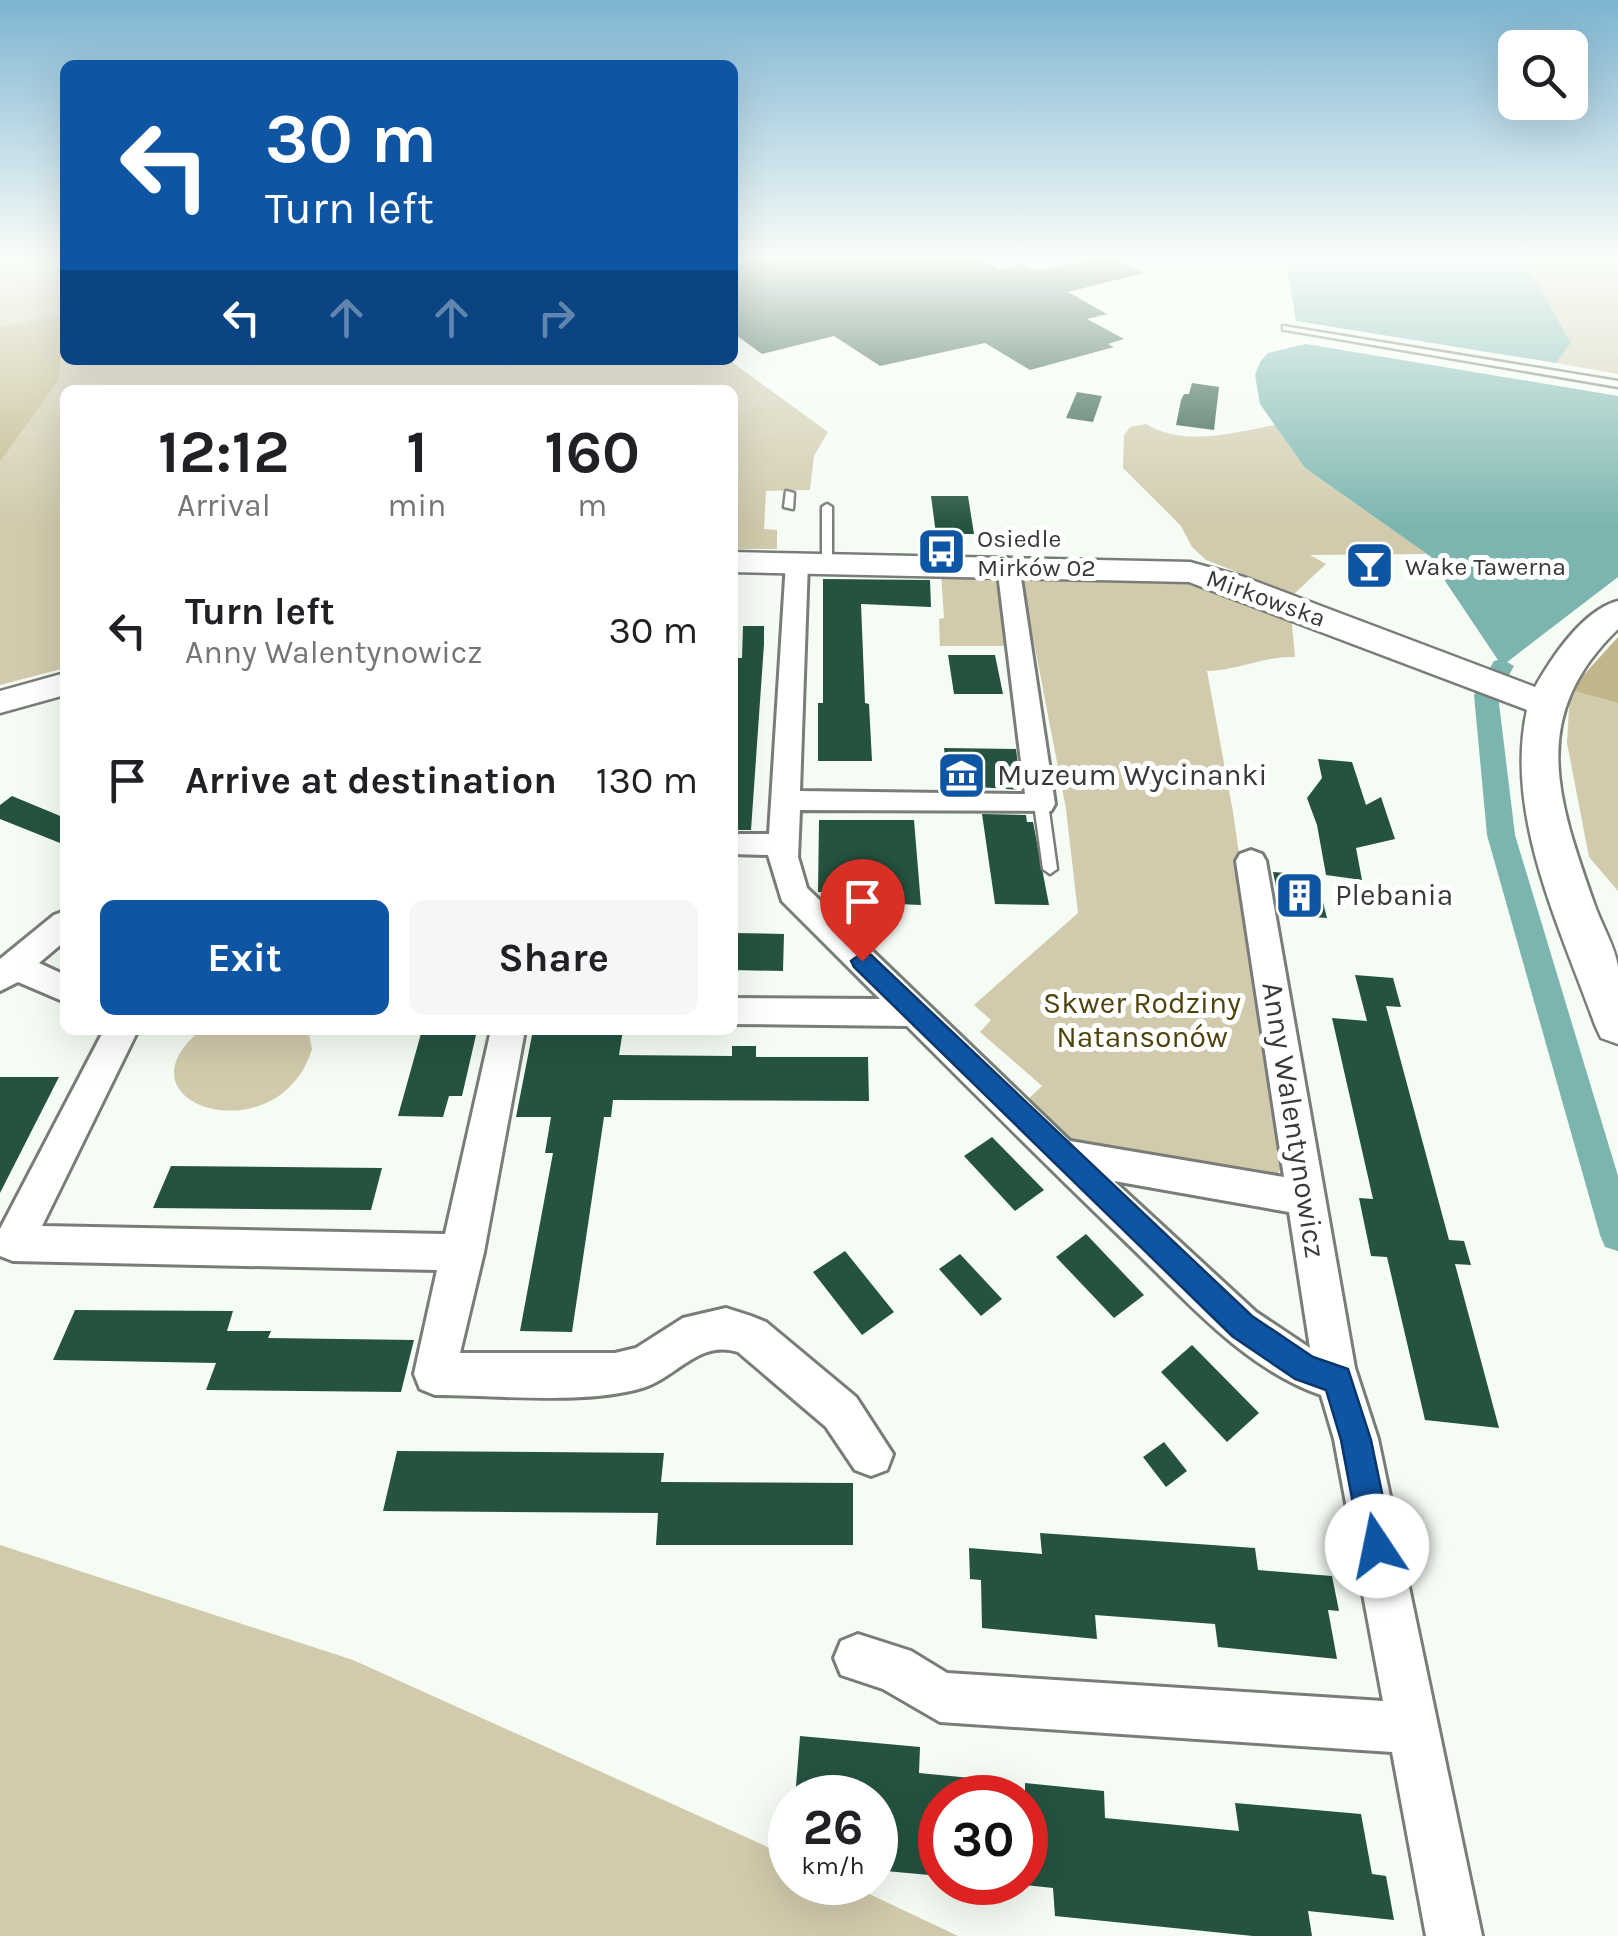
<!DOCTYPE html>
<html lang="en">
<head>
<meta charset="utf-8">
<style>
	:root { --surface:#fff; --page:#f6f6f6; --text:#202124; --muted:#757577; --accent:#0e55a4 }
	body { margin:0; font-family:Karla,sans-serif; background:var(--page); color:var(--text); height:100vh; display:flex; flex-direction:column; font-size:38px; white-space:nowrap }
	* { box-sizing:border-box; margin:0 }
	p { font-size:32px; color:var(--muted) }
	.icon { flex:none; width:55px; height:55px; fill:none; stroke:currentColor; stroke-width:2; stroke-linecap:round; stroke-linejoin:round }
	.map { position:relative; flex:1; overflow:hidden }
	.panel { position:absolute; left:60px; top:385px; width:678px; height:650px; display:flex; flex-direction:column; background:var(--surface); border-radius:15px; box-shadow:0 10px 40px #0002 }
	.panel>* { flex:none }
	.hud { position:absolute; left:60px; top:60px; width:678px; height:305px; border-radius:15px; box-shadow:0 10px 40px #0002; background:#0e55a4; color:#fff; overflow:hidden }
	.tools { position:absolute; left:1498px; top:30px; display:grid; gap:20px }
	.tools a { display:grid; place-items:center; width:90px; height:90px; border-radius:15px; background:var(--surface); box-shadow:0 10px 40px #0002; font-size:50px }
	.speed { position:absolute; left:768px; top:1775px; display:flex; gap:20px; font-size:50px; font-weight:700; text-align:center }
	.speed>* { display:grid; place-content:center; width:130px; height:130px; border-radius:50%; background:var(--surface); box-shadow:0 10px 40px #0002; line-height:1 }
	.speed small { font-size:25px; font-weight:400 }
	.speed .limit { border:15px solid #d22; background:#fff; color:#111 }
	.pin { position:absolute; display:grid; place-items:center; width:85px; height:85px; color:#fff; margin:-102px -42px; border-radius:50% 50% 50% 0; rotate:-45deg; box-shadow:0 0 10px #0007 }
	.pin .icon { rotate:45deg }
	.me { position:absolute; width:110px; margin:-55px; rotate:349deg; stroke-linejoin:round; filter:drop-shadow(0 0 8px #0008) }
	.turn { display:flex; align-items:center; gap:35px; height:210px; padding:0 40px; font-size:45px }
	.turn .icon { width:130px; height:130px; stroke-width:2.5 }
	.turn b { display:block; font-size:70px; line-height:85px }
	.lanes { display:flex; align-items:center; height:95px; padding:0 40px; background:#0003; justify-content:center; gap:50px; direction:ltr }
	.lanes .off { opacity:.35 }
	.eta { display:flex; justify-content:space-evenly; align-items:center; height:170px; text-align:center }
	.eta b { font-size:60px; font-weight:700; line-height:70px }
	.cta { display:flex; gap:20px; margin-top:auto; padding:20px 40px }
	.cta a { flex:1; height:115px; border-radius:15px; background:var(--accent); color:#fff; font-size:40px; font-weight:700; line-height:115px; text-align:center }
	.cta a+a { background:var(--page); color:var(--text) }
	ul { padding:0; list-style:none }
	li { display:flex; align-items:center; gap:30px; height:150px; padding:0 40px }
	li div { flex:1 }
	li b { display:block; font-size:38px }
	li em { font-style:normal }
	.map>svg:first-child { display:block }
	.green { fill:#d1caac }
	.forest { fill:#c1b68a }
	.water { fill:#7cb5af }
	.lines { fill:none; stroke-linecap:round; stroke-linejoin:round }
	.canal { fill:#7cb5af; fill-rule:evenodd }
	.building { fill:#255340 }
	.lane-casing { stroke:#787e77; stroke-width:5 }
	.street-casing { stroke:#787e77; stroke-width:6 }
	.secondary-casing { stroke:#787e77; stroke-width:5 }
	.lane { fill:#fff; fill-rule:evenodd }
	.street { fill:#fff; fill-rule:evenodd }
	.secondary { fill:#fff; fill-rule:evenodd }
	.route { fill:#0e55a4; stroke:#09376b; stroke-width:2.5 }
	.labels { text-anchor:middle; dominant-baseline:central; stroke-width:10; stroke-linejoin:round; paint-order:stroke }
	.far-poi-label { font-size:25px; fill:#373a37; stroke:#fff; text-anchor:start }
	.far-street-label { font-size:25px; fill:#373a37; stroke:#fff }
	.poi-label { font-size:30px; fill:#373a37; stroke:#fff; text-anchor:start }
	.park-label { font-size:30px; fill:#4f430b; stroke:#fff }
	.street-label { font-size:30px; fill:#373a37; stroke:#fff }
</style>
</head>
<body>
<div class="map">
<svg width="1618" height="1936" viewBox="0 0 1618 1936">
	<rect width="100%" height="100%" fill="#f5fcf4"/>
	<g class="green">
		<path d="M0,256h65v69l-9,-11 -56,13z"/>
		<path d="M1522,256h96v118l-62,-11 15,-20z"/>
		<path d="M65,337v23h664l99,72 -14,24 -4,34 -44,1 -2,38 13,1v19h-44l-1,-159h-667v278l-65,17v-223l59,-82z"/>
		<path d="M1146,424c38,23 87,9 129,1l30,43 122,86 -117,1 16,9 -32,30 -88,-34 -14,-13 -11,-21 -58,-58 1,-33 6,-8z"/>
		<path d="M941,573l54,3 14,70h-69l-1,-27 5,-1z"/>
		<path d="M1021,575l166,3 104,37 4,42c-31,-1 -58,14 -88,14l26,141 51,355 -17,16 -194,-37 -48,-44 17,-16 -62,-54 11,-12 -17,-15 104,-92 -12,-104z"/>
		<path d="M1570,690l48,13v188l-29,-34 -22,-114z"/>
		<path d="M201,1030h107l4,19c-33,108 -203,56 -111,-19z"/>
		<path d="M0,1545l353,115 437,197v25l56,1 112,53h-958z"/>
	</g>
	<g class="forest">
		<path d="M56,314l9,11 -6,55 -59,82v-135z"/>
		<path d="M1618,637v66l-48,-13z"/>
	</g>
	<g class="water">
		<path d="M1285,256h237l49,87 -15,20 -260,-42z"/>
		<path d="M1306,344l312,52v181l-116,89 -75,-112 -122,-86 -45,-64 -5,-29 5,-13 8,-9z"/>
	</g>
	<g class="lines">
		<path class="canal" d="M1502,659l12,7 -16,29 17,140 103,341v75l-13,-4 -5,-12 -113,-400 -13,-140 20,-34z"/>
	</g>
	<g class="building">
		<path d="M769,256h203l27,14 25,-6 13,7 71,-15 36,17 -76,19 39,22 -20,5 37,20 -16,5 6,3 -84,23 -45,-27 -105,23 -46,-30 -72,18 -30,-22v-68z"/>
		<path d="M1192,383l27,4 -5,43 -38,-5 5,-25 3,-6h5z"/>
		<path d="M1077,392l25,4 -9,26 -27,-4z"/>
		<path d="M931,496h37l6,38h-38z"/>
		<path d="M823,579l107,1 1,27 -70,-3 4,99 4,1 3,57h-54v-58h5z"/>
		<path d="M743,626h21v18l-13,186h-19v-172h10z"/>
		<path d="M948,655h47l8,39h-49z"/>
		<path d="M944,748l72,1 5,41 -73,-5z"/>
		<path d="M1318,759l34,3 14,43 15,-8 14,42 -39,9 6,32 -36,-5 -9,-50 -10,-27 15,-20z"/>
		<path d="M12,796l53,22v27l-65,-26v-14z"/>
		<path d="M982,814l44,1 1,7h6l16,83 -54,-1z"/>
		<path d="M819,820h95l7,85 -23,-1 -1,-11 -79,-1z"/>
		<path d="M1273,872l43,3 11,43 -45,-3z"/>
		<path d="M732,933l52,1 -1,37 -51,-1z"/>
		<path d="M1355,975l38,3 8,29 -15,-1 63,234 15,1 7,24 -16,-1 44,164 -74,-8 -38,-163 -16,-1 -12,-58 14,1 -41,-181 35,3z"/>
		<path d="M422,1030h43l-1,5h12l-14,61h-13l-6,21 -45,-1z"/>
		<path d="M533,1030h90l-4,25 113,1v-10h24v11h112l1,44 -256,-1 -2,17h-7l-32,215 -52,-1 33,-178h-8l6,-36h-35z"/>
		<path d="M0,1077h59l-59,116z"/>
		<path d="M992,1137l52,53 -29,21 -51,-55z"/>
		<path d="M171,1166l211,2 -11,42 -218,-2z"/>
		<path d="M1086,1234l58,61 -30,23 -58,-61z"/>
		<path d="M845,1251l49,61 -32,23 -49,-63z"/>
		<path d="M960,1254l42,45 -21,17 -42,-47z"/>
		<path d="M75,1310l158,1 -6,20h44l-3,7 146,2 -13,52 -195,-2 10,-27 -163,-3z"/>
		<path d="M1192,1345l67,68 -32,29 -66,-70z"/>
		<path d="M1164,1442l23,29 -21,16 -23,-30z"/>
		<path d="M397,1451l267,2 -3,29 192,1v62h-197l2,-32 -275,-2z"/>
		<path d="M1040,1533l215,15 3,22 74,6 7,35 -11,-1 9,49 -119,-12 -3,-23 -120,-9 2,24 -115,-11 -1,-48 -11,-1 -1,-31 73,6z"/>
		<path d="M800,1736l120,11 -1,26 83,8 -1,17h-61v78l-65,-6v-72h-80z"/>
		<path d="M1025,1783l79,8 1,27 134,13 -4,-28 126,11 11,60 14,2 8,44 -86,-9 4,25h-59l-198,-20 -2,-28 -28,-3z"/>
	</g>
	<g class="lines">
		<defs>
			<g id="lane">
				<path d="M1283,326l335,55v6l-332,-57h-3z"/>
				<path d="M786,491l8,2 -1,16 -9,-2z"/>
				<path d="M827,504l5,3v56l-5,3 -5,-3v-56z"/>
				<path d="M1041,800l7,4 9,65 -7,5 -7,-5 -9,-65z"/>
			</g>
			<g id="street">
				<path d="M797,555l11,7 -8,229 225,3 -28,-229 11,-7 11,7 36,239 -4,7 -251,-1 -2,47 9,31 263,253 214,36 -48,-316 4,-7 11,-4 11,4 4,7 89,507 23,71 104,497h-56l-34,-184 -452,-30 -57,-33 -42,-14 -7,-17 7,-17 17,-7 53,17 36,22 436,28 -49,-262 -13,-44c-77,-27 -133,-93 -191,-149 -75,-72 -149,-146 -223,-220l-175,-2v-26l148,1 -98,-98 -14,-46 -36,-1v-20h37l17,-272zM1114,1181l175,31 21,136 -54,-36z"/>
				<path d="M65,911v30l-26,22 26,12v27l-47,-20 -18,9v-32l54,-44z"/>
				<path d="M104,1030h34l-96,196 403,8 46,-204h34l-41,222 -24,101h155l21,-5 47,-30 43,-10 25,8 15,6 90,75 37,57 -6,16 -16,6 -16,-6 -29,-43 -88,-75c-39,-13 -62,26 -96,36 -57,17 -146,7 -207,7l-15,-6 -6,-15 23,-104 -424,-9 -13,-5v-27z"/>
			</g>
			<g id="secondary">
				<path d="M732,552l458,10 54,15 291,110c17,-30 48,-77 83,-86v28c-90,87 -61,169 -24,274 7,21 21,43 24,64 0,25 0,52 0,77l-17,-6 -6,-13c-35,-98 -91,-210 -68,-315l-338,-128 -457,-10z"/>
				<path d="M65,673v22l-65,18v-22z"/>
			</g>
		</defs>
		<use href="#lane" class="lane-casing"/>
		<use href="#street" class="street-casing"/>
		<use href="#secondary" class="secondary-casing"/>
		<use href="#lane" class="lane"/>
		<use href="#street" class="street"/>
		<use href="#secondary" class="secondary"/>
	</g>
	<linearGradient id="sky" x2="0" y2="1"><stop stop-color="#7db4d1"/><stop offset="0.49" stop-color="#fafefa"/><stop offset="1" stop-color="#fafefa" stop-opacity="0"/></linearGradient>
	<rect width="1618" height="527" fill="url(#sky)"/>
	<path class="route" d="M862,953l9,2 381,361 61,41 35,12 23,71 22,106 -5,12 -11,5 -11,-5 -5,-12 -20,-106 -15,-50 -31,-11 -63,-43 -378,-369 -3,-6z"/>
	<defs>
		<symbol id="bus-square" viewBox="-11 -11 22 22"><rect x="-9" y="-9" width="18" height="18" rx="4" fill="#0e55a4" stroke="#fff"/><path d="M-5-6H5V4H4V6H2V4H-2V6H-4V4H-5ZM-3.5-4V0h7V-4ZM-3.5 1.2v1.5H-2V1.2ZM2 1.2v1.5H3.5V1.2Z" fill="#fff"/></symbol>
		<symbol id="bar-square" viewBox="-11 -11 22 22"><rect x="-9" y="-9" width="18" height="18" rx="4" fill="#0e55a4" stroke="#fff"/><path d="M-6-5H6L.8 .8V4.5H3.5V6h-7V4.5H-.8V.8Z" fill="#fff"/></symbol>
		<symbol id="museum-square" viewBox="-11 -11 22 22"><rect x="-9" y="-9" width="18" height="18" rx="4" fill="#0e55a4" stroke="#fff"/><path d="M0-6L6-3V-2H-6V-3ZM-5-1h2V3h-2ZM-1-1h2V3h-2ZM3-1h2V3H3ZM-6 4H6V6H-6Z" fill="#fff"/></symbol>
		<symbol id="building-square" viewBox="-11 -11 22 22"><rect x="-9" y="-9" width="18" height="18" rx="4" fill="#0e55a4" stroke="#fff"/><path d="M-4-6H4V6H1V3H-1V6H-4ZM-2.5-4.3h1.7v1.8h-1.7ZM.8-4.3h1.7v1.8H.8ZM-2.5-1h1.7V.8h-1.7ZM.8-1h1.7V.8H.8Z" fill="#fff"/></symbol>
	</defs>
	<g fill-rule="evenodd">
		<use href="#bus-square" x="914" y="524" width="55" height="55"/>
		<use href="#bar-square" x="1342" y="538" width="55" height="55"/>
		<use href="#museum-square" x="934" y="748" width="55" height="55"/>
		<use href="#building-square" x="1272" y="868" width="55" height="55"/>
	</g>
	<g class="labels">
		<g class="far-poi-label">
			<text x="977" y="538">Osiedle<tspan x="977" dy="29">Mirków 02</tspan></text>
			<text x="1405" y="566">Wake Tawerna</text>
		</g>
		<g class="far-street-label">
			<text transform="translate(1266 598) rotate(20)">Mirkowska</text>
		</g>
		<g class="poi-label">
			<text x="997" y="775">Muzeum Wycinanki</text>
			<text x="1335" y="895">Plebania</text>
		</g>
		<g class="park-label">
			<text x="1142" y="1003">Skwer Rodziny<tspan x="1142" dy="34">Natansonów</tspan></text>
		</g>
		<g class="street-label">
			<text transform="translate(1294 1120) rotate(81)">Anny Walentynowicz</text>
		</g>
	</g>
</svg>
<div class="tools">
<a><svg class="icon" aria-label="search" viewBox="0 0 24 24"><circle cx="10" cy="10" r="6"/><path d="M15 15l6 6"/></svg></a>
</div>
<div class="speed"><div>26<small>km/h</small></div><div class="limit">30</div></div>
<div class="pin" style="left:862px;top:961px;background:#d93025"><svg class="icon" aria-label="arrive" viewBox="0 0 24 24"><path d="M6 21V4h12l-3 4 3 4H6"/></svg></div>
<svg class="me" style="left:1377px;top:1546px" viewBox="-20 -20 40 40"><circle r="19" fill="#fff"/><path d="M0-13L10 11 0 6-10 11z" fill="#0e55a4"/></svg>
<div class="hud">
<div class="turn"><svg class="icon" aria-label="left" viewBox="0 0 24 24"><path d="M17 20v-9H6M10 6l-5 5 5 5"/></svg><div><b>30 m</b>Turn left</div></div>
<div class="lanes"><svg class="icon" aria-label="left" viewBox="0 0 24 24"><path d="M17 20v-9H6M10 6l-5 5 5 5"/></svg><svg class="icon off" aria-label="ahead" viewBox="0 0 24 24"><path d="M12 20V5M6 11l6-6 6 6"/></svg><svg class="icon off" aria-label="ahead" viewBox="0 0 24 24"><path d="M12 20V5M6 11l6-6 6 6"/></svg><svg class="icon off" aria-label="right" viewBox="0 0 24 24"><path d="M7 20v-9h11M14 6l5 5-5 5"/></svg></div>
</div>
<section class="panel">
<div class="eta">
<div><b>12:12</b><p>Arrival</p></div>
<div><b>1</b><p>min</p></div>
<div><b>160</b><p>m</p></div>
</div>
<ul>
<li><svg class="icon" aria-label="left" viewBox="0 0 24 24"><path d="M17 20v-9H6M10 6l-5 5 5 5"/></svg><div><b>Turn left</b><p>Anny Walentynowicz</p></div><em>30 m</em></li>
<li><svg class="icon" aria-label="arrive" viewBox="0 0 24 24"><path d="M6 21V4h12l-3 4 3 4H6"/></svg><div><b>Arrive at destination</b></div><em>130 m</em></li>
</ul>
<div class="cta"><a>Exit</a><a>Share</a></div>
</section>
</div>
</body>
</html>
